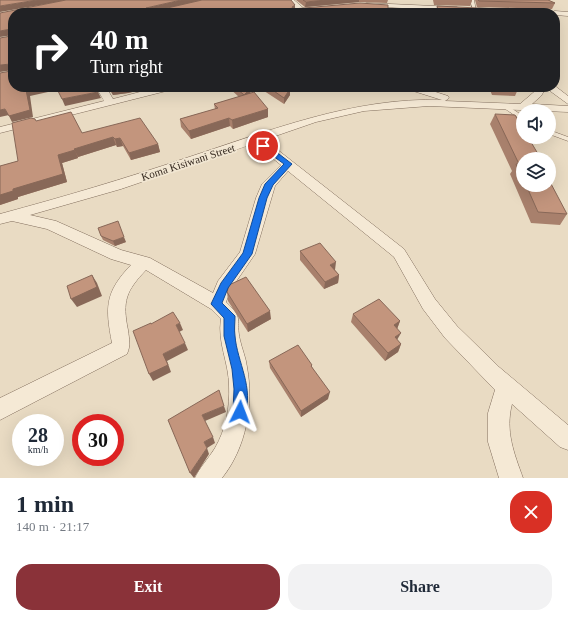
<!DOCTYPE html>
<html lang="en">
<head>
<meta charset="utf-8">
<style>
	:root { --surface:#fff; --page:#f2f2f3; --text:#1f2937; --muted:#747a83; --accent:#8a3239 }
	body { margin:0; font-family:Georgia,serif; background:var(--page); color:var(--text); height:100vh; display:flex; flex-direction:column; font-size:15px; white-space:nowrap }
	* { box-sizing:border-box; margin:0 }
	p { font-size:13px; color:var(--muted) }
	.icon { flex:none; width:22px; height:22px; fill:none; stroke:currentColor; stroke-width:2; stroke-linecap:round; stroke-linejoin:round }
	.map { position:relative; height:478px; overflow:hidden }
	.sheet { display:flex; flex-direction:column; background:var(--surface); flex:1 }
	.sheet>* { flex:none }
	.guide { position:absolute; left:8px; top:8px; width:552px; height:84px; border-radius:16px; box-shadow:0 4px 16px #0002; background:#202124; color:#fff; overflow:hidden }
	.fabs { position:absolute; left:516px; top:104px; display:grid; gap:8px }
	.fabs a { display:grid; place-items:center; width:40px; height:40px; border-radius:50%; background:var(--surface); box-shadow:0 4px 16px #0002; font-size:20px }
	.speed { position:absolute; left:12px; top:414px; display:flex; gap:8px; font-size:20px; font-weight:700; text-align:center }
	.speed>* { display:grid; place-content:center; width:52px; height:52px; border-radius:50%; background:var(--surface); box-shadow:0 4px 16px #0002; line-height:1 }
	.speed small { font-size:10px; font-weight:400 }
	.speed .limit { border:6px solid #d22; background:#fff; color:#111 }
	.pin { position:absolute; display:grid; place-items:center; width:34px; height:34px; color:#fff; margin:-17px; border:2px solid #fff; border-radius:50%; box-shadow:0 1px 4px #0007 }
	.me { position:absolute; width:44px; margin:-22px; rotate:3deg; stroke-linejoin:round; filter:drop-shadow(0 0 3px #0008) }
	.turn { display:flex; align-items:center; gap:14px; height:84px; padding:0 16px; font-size:18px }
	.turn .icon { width:52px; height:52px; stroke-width:2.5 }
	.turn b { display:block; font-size:28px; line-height:34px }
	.round { display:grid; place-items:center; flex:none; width:42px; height:42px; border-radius:16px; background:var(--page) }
	.head { display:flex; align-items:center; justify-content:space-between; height:68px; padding:0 16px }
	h1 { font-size:24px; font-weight:700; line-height:30px }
	.button { display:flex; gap:8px; margin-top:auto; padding:8px 16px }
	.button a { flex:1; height:46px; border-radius:16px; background:var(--accent); color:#fff; font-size:16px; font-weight:700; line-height:46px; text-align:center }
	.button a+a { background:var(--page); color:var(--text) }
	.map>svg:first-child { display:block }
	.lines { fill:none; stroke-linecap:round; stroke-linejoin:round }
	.service-casing { stroke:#816d5c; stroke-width:1 }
	.minor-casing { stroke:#816d5c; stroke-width:1 }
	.service { fill:#f5e9d5; fill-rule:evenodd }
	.minor { fill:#f5e9d5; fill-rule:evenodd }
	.wall { fill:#a8806c }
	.shaded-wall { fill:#886858 }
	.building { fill:#c3957d; stroke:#886858 }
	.route { fill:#1a73e8; stroke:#114b97 }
	.labels { text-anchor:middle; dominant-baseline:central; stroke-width:3.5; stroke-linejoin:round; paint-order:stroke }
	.far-street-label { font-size:11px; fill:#33271e; stroke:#f1e6d2 }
</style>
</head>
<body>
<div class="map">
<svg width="568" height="478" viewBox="0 0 568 478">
	<rect width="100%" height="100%" fill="#e9dbc3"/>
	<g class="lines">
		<defs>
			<g id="service">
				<path d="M470,0h4l2,11 -3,-1z"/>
				<path d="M501,104h4l18,12v5l-22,-15z"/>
				<path d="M549,130l19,7v4l-19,-7z"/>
			</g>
			<g id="minor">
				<path d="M287,0h7l15,13h-8z"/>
				<path d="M367,3l90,4 3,2 -3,2 -92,-5v-2z"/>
				<path d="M479,8l67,3 4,2 -73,-2v-2z"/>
				<path d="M555,11l13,1v4l-13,-1v-2h-4z"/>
				<path d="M555,86l13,10v8l-22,-16 -5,8 -9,8 36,2v6l-139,-6 -65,5 -48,11 -55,19 13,6 130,102 31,50 22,27 42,41 69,58v25l-8,-3 -48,-43c-7,27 2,49 11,74h-24l-11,-36v-29l7,-23 -50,-52 -22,-29 -29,-52 -106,-86 -13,15 -20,68 -24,35 -5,13c19,18 9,17 14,38 2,9 6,18 7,27 7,38 -1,81 -25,111h-27c5,-11 14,-20 20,-30 11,-19 15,-41 14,-62 0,-23 -12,-44 -8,-67l-10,-10 -65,-39c-20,21 -24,31 -18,60 1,9 3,15 -1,24l-127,66v-22l112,-55c-7,-36 -7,-51 19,-78l-20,-6 -64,-30 -35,-8 -12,3v-10c63,-17 124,-35 186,-56 83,-27 167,-61 256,-58l-35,-11 -2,-2h15l28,9 1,2 -4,3 75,3 14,-12 3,-5zM250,145l16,8 15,12 -19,19 -6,14 -16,54 -22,29 -5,12 -63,-35 -29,-8 -65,-29 -26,-6 91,-26z"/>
				<path d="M96,87h10l7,12 46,-12h17l-2,2 -174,44v-6l104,-26z"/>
			</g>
		</defs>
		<use href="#service" class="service-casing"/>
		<use href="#minor" class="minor-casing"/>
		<use href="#service" class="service"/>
		<use href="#minor" class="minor"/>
	</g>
	<g class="wall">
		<path d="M296,0h92l-1,3 -28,-1 -54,5z"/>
		<path d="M433,0h39v1l-2,5 -36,-1z"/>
		<path d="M475,0h73l7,3 -3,6 -75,-2z"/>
		<path d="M437,6l64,7h-65z"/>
		<path d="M108,87h45l-25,6 -15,2z"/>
		<path d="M228,87h20l2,6 18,16v8l-35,12 -3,-3 -39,13 -10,-12 -1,-8 35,-10 -1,-5 25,-7z"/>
		<path d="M258,87h30l2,2v6l-6,9z"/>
		<path d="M448,87h69l1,2 -3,7 -23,-1 -2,-5h-39z"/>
		<path d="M495,114l28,45v26h26l18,29 -7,11 -29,-2 -21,-49 2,-3 -22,-47z"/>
		<path d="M36,121l46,12 76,11 2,8 -29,8 -8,-14 -6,1 -1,-2 -38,12v1l-16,5 5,19 -49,15v2l-18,6v-39l18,-5z"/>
		<path d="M101,236l25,6 -11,4 -12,-6z"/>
		<path d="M300,251l35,19 4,5 -1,8 -14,6 -24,-29z"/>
		<path d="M227,292l44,27 -23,13 -20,-31z"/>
		<path d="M353,314l47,7 -3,8v11l4,4 -3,8 -13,9 -34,-39z"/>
		<path d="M269,361l43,4v2l16,32 -27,18 -31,-49z"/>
	</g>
	<g class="shaded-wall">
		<path d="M37,0h32l-69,12v-6z"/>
		<path d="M181,0h23l-56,13 -2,-5z"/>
		<path d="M326,0h33v2l-54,5 1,-5z"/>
		<path d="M295,5v5l-3,2v-5z"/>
		<path d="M11,29l2,6 -13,2v-6z"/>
		<path d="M11,64l2,6 -13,2v-7z"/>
		<path d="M39,87h17l1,3 -27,6 3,21 -21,5 -3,-6 17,-26z"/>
		<path d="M125,87h28l-25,6 -15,2 -3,-6z"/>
		<path d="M250,89l1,7 -7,-1z"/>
		<path d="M290,89v6l-6,9v-6z"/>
		<path d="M98,92l3,6 -36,8 -3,-7z"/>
		<path d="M5,109l4,6 -9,2v-7z"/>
		<path d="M268,109v8l-35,12 -1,-9z"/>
		<path d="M229,118l1,8 -39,13 -2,-8z"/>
		<path d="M113,137l3,8 -38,12 -4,-8z"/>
		<path d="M120,138l3,8 -6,1 -2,-8z"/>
		<path d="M158,144l2,8 -29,8 -2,-7z"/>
		<path d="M75,150l3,8 -16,5 5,19 -49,15v2l-18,6v-10l13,-6 45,-34z"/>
		<path d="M124,237l2,5 -11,4 -2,-5z"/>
		<path d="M336,262l-1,8 -6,3 1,-8z"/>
		<path d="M92,275l5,8 5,13 -25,11 -6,-8z"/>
		<path d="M339,275l-1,8 -14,6 1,-7z"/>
		<path d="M270,311l1,8 -23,13 -1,-8z"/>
		<path d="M400,321l-3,8 -3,-4z"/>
		<path d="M180,323l3,7 -4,2 -3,-7z"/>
		<path d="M401,333l-4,7 -2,-3z"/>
		<path d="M185,343l3,7 -21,11 4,11 -18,9 -4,-7 14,-20z"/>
		<path d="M401,344l-3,8 -13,9 3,-8z"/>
		<path d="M330,392l-2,7 -27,18v-6z"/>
		<path d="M224,406l2,6 -21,9 -3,-6z"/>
		<path d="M213,437l2,6 -8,5 -3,-6z"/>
		<path d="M207,448l2,6 -15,24 -4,-5z"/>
	</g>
	<g class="building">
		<path d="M0,0h37l-37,6z"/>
		<path d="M66,0h115l-35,8 17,1 39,-9h89l4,5 -3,2 1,2 67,-6 28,2v7l-2,1h-373v74h26l-13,3 4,20 -21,6 -4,-7 -5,1v-37l11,-2v-7l-11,1v-27l11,-2v-7l-11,2v-18z"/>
		<path d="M303,0h23l-20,2z"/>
		<path d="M478,0h70l7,3 -76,-2z"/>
		<path d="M437,6l61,3 3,4h-62z"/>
		<path d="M56,87h40l2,5 -36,7z"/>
		<path d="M109,87h16l-15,2z"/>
		<path d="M235,87h13l2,2 -6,6z"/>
		<path d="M268,87h20l2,2 -6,9z"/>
		<path d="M495,87h22l1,2 -23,-1z"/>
		<path d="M254,92l14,17 -36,11 -3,-2 -40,13 -9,-12 38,-11 -4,-4z"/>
		<path d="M71,112l11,21 58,-15 18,26 -29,9 -9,-15 -5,1 -2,-2 -39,12 1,1 -17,5 5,19 -50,15v2l-13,4v-29l18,-5 -6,-38 19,-5 4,1 1,2z"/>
		<path d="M495,114l20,1 8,13v9h5l13,22h-18v21l-7,-16h3z"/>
		<path d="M549,180l18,34 -29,-2 -12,-27h23z"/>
		<path d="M118,221l6,16 -11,4 -12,-5 -3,-8z"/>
		<path d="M320,243l16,19 -6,3 9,10 -14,7 -25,-31z"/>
		<path d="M92,275l5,12 -26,12 -4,-13z"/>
		<path d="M246,277l24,34 -23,13 -20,-32 2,-7z"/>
		<path d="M379,299l21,22 -6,4 7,8 -6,4 6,7 -13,9 -35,-39z"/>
		<path d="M173,312l7,11 -4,2 9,18 -22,11 5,11 -19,9 -16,-43 18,-8v1z"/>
		<path d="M298,345l14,20 -1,1 19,26 -29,19 -32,-50z"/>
		<path d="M219,390l5,16 -22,9 11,22 -9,5 3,6 -17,25 -22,-53z"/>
	</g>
	<path class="route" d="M261,144h5l26,20 -19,21 -6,13 -15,56 -24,34 -6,15 13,13c0,7 -1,13 0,20 2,26 20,53 9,80l-4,2 -5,-2 -2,-4 1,-23 -2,-20 -8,-33v-18l-13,-14 10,-21 22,-30 16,-55 6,-14 19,-20 -23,-17z"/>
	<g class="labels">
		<g class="far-street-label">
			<text transform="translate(188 162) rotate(-18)">Koma Kisiwani Street</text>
		</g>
	</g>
</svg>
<div class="fabs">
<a><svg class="icon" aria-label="sound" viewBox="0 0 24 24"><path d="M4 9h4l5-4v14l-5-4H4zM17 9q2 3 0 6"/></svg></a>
<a><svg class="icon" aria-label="layers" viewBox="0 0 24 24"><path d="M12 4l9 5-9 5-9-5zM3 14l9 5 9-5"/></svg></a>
</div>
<div class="speed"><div>28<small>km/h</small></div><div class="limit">30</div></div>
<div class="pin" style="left:263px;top:146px;background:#d93025"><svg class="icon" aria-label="arrive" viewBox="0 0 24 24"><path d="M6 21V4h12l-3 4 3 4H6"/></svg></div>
<svg class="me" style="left:240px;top:412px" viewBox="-20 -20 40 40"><path d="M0-17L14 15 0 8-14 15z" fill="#1a73e8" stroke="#fff" stroke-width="4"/></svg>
<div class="guide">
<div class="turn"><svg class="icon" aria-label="right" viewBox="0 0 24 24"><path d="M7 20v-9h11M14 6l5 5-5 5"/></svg><div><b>40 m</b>Turn right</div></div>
</div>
</div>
<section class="sheet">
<div class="head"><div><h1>1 min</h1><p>140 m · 21:17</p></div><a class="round" style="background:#d93025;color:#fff"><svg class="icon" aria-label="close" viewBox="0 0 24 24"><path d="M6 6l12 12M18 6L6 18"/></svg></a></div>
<div class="button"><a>Exit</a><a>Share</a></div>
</section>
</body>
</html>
